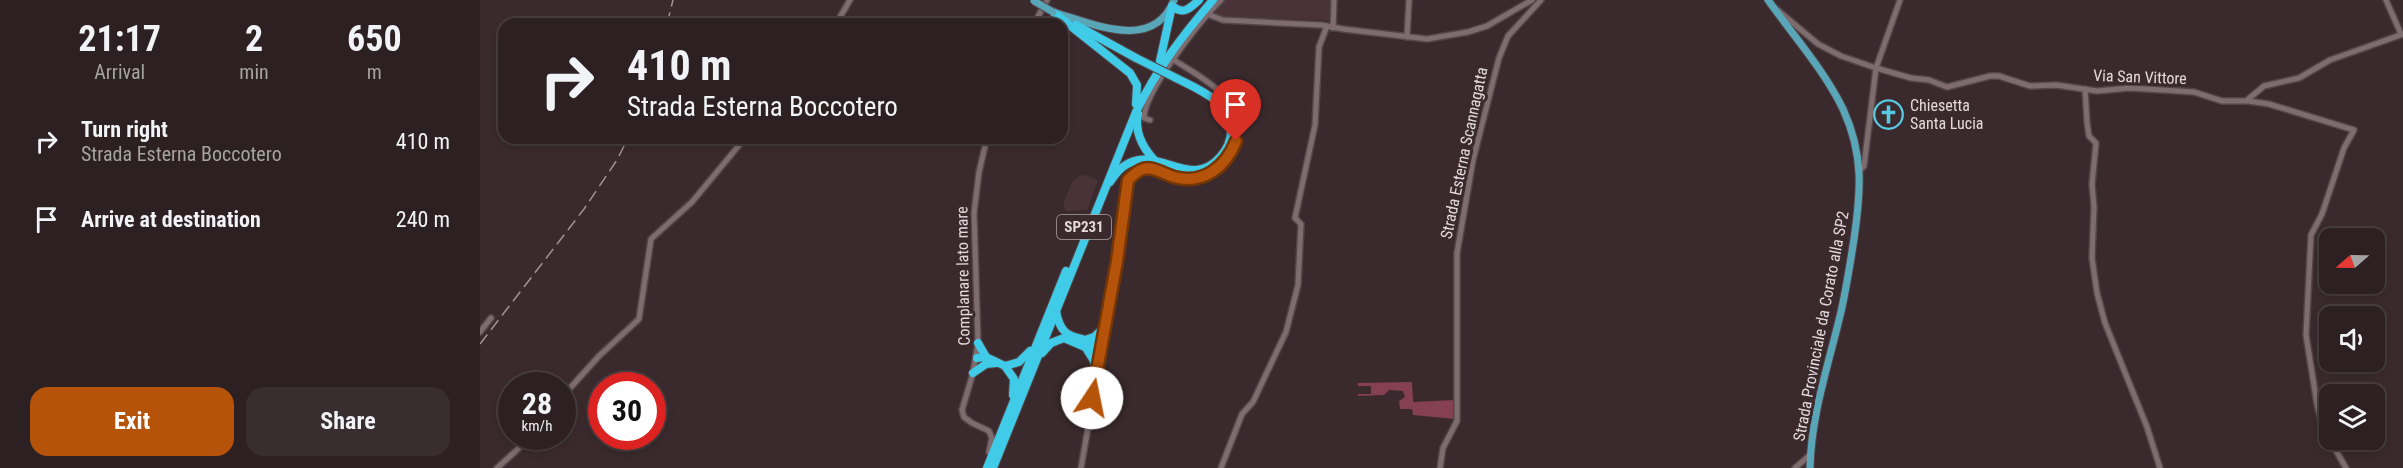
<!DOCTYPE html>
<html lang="en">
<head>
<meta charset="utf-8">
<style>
	:root { --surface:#2c2022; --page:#382d2f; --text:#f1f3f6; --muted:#a6a3a5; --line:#483e40; --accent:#b45309 }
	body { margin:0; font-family:"Roboto Condensed",sans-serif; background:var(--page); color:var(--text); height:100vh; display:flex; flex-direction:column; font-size:22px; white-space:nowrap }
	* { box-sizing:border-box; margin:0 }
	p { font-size:20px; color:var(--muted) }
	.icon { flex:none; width:33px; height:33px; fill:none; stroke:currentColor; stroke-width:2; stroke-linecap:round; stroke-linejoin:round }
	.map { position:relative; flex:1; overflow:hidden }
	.sheet { display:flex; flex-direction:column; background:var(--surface); width:480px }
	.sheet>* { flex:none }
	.guide { position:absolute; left:18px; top:18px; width:570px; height:126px; border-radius:18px; box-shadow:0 3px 9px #0003,0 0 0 2px var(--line); background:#2c2022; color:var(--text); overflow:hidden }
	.needle { width:39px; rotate:250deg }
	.tools { position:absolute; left:1839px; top:228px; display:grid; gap:12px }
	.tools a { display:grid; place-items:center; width:66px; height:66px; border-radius:12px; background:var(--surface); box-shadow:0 3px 9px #0003,0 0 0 2px var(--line); font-size:30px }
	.speed { position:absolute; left:18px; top:372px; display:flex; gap:12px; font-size:30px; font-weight:700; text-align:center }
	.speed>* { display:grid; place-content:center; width:78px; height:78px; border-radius:50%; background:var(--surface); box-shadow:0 3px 9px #0003,0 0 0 2px var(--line); line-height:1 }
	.speed small { font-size:15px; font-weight:400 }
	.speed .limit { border:9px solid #d22; background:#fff; color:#111 }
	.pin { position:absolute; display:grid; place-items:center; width:51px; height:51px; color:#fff; margin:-62px -26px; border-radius:50% 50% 50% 0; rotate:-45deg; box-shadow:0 0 6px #0007 }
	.pin .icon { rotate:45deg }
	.me { position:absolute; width:66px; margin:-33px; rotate:11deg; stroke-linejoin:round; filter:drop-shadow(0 0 4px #0008) }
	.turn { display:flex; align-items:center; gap:21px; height:126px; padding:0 30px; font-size:27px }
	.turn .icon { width:78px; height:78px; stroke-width:2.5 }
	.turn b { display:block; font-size:42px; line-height:51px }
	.eta { display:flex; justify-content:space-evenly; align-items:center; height:102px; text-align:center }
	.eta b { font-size:36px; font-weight:700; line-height:42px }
	.action { display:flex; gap:12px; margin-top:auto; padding:12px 30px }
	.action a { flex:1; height:69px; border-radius:18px; background:var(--accent); color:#fff; font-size:24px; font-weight:700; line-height:69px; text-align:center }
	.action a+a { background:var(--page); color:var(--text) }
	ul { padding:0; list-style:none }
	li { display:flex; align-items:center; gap:18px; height:78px; padding:0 30px }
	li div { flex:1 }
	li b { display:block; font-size:22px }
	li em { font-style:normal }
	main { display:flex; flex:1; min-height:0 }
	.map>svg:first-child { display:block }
	.built { fill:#493338 }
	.green { fill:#854052 }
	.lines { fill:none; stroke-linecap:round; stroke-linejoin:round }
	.minor-casing { stroke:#534649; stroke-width:8 }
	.major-casing { stroke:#534649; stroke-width:9 }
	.highway-casing { stroke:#534649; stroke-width:10 }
	.minor { stroke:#7e6c6f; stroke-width:5 }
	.major { stroke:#59a6b8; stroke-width:7 }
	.highway { stroke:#40cce8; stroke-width:8 }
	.rail { stroke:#a09396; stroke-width:1.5; stroke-dasharray:12 6; stroke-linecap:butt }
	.major-bridge-casing { stroke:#534649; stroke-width:9; stroke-linecap:butt }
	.highway-bridge-casing { stroke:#534649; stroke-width:10; stroke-linecap:butt }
	.major-bridge { stroke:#59a6b8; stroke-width:7 }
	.highway-bridge { stroke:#40cce8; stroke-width:8 }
	.route-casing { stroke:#753606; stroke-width:15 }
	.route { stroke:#b45309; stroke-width:10 }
	.labels { text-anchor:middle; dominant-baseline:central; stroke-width:6; stroke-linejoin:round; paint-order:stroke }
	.shield { fill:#3a2a2d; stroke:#b0a4a7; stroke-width:1.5 }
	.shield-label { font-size:15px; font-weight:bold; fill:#e3d9db }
	.street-label { font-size:16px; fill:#e3d9db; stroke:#3a2a2d }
	.poi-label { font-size:16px; fill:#e3d9db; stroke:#3a2a2d; text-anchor:start }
</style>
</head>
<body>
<main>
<section class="sheet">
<div class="eta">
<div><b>21:17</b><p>Arrival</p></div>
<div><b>2</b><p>min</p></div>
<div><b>650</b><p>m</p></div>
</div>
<ul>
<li><svg class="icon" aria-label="right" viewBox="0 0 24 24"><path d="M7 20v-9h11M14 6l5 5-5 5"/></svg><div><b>Turn right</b><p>Strada Esterna Boccotero</p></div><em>410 m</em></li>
<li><svg class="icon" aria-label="arrive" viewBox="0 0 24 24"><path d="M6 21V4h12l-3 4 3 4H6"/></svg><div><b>Arrive at destination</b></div><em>240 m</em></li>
</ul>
<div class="action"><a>Exit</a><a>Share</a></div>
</section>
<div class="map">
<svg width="1923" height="468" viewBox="0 0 1923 468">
	<rect width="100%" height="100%" fill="#3a2a2d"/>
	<g class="built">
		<path d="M744,0h107l1,17 -3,3 -110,-3 -3,-2v-7z"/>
		<path d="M605,175l13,5 -11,30 -21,1 -3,-7 9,-22 7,-6z"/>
	</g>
	<path class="green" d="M932,382l1,20 42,-2 -2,10 2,2v7l-42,-4 -1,-6h-12l-1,-8 6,-4 -2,-6 -14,-1 -5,5 -26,1v-2h13v-8h-13v-3z"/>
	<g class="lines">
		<defs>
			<g id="minor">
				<path d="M1906,0l15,34"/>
				<path d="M1295,8l43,36 23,12 35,12 35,10 18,2 18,7 43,-11h9l31,10 26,-1 41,6 33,-3 64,4 28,9h24l18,-15 35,-8 31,-18 73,-26"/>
				<path d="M727,14l16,6 98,5 22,4 84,10 41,-7 19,-6 45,-26"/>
				<path d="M356,24l14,-24"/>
				<path d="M554,24l13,-24"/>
				<path d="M853,28l1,-28"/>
				<path d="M927,37l2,-37"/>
				<path d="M1605,89l2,33 2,14 7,7 -4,41 2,23 -2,51 5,35 8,30 42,104 13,41"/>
				<path d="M1768,101l21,3 85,26 -10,18 -22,66 -11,21 -5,100 11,69 6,24 23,40"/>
				<path d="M670,120l-6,-2c0,-27 57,-98 77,-118"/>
				<path d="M507,138l-8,34 -5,41 4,130 -5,30 -11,37 2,7 8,6 17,8 3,7 -3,14"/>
				<path d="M1380,170l4,-4 12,-98 24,-68"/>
				<path d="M0,332l11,-14"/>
				<path d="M82,397l37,-41 40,-37 12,-80 41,-37 53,-64"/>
				<path d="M17,468l21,-19 10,-13"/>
				<path d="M601,468l36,-207 11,-81c5,-5 11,-11 19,-11 11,-1 20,7 31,9 29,5 56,-16 59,-45 4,-37 -37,-56 -63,-73"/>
				<path d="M741,468l21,-54 11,-12 33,-70 12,-47 3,-61 -6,-6 20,-93 4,-78 8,-21"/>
				<path d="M960,468l3,-20 14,-27v-168l16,-93 26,-102 9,-22 33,-36"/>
				<path d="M1315,468l15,-13"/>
			</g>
			<g id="major">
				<path d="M1288,0c25,35 56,70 75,109 21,46 18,82 11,130 -4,26 -8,52 -14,77 -12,50 -29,100 -30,152"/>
				<path d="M576,13c38,11 98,39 118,-13"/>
			</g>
			<g id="highway">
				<path d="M573,12l77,61 7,12 -1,19"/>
				<path d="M596,25l60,33"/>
				<path d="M680,61l12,-55c12,9 17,3 27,-6"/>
				<path d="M658,114c-4,18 5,34 17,47"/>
				<path d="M630,182c6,-9 12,-17 24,-21 30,-9 59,28 87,-5 6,-7 10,-16 10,-25 -1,-31 -34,-42 -57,-54"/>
				<path d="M576,311c6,35 25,21 46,37"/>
				<path d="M605,340l9,-3 12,-11"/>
				<path d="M498,343l8,14 19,9 14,-4 11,-11"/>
				<path d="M606,348l8,13 3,14"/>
				<path d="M562,353l9,-10 13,-5 28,12 10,-2"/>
				<path d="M497,358l9,-1"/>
				<path d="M525,366l9,13 -1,16"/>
				<path d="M493,373l13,-9 10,-1"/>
				<path d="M507,468l79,-197"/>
				<path d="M513,468l143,-356c20,-42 47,-77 77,-112"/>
			</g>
		</defs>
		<use href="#minor" class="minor-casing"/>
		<use href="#major" class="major-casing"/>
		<use href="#highway" class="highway-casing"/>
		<use href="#minor" class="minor"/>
		<use href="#major" class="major"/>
		<use href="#highway" class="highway"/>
		<g class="rail">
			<path d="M187,24l6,-24"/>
			<path d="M0,344l104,-135 33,-49 11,-22"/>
		</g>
		<defs>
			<path id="major-bridge" d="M554,1l19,11"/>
			<path id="highway-bridge" d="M656,58l38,19"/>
		</defs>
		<use href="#major-bridge" class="major-bridge-casing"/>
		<use href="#highway-bridge" class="highway-bridge-casing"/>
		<use href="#major-bridge" class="major-bridge"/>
		<use href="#highway-bridge" class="highway-bridge"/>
	</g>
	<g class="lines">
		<defs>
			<path id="route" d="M612,398l25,-137 11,-81c4,-4 9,-9 15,-11 10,-3 21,5 31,8 29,8 52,-10 62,-36"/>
		</defs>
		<use href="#route" class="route-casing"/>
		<use href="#route" class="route"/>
	</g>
	<defs>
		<symbol id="church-ring" viewBox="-11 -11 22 22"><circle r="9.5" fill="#3a2a2d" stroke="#57c9e2" stroke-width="1.5"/><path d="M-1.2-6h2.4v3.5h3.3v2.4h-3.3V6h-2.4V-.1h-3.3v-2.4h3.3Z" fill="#57c9e2"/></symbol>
	</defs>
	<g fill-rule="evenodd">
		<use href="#church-ring" x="1392" y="98" width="33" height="33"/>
	</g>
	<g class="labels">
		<rect class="shield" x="577" y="215" width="54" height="24" rx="4.5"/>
		<g class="shield-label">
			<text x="604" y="227">SP231</text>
		</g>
		<g class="street-label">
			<text transform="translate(1660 77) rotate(2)">Via San Vittore</text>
			<text transform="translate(984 153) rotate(-78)">Strada Esterna Scannagatta</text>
			<text transform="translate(483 276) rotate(-91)">Complanare lato mare</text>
			<text transform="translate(1341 326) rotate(-79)">Strada Provinciale da Corato alla SP2</text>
		</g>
		<g class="poi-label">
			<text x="1430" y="105">Chiesetta<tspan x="1430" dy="18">Santa Lucia</tspan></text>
		</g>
	</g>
</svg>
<div class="tools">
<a><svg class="needle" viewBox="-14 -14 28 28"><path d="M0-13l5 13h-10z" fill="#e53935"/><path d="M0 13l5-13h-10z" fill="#a6a3a5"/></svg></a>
<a><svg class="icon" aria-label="sound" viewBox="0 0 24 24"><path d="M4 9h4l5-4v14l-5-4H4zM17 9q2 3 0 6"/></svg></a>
<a><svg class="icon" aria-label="layers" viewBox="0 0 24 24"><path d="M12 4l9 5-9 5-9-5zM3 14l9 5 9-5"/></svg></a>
</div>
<div class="speed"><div>28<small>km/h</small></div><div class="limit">30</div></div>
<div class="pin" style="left:756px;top:141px;background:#d93025"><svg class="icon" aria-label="arrive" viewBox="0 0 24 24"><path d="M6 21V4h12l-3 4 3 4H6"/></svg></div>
<svg class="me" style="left:612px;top:398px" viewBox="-20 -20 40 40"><circle r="19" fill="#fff"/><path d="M0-13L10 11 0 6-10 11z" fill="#b45309"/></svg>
<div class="guide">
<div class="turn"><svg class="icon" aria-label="right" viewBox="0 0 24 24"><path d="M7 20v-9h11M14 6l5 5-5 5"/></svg><div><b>410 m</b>Strada Esterna Boccotero</div></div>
</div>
</div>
</main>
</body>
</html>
